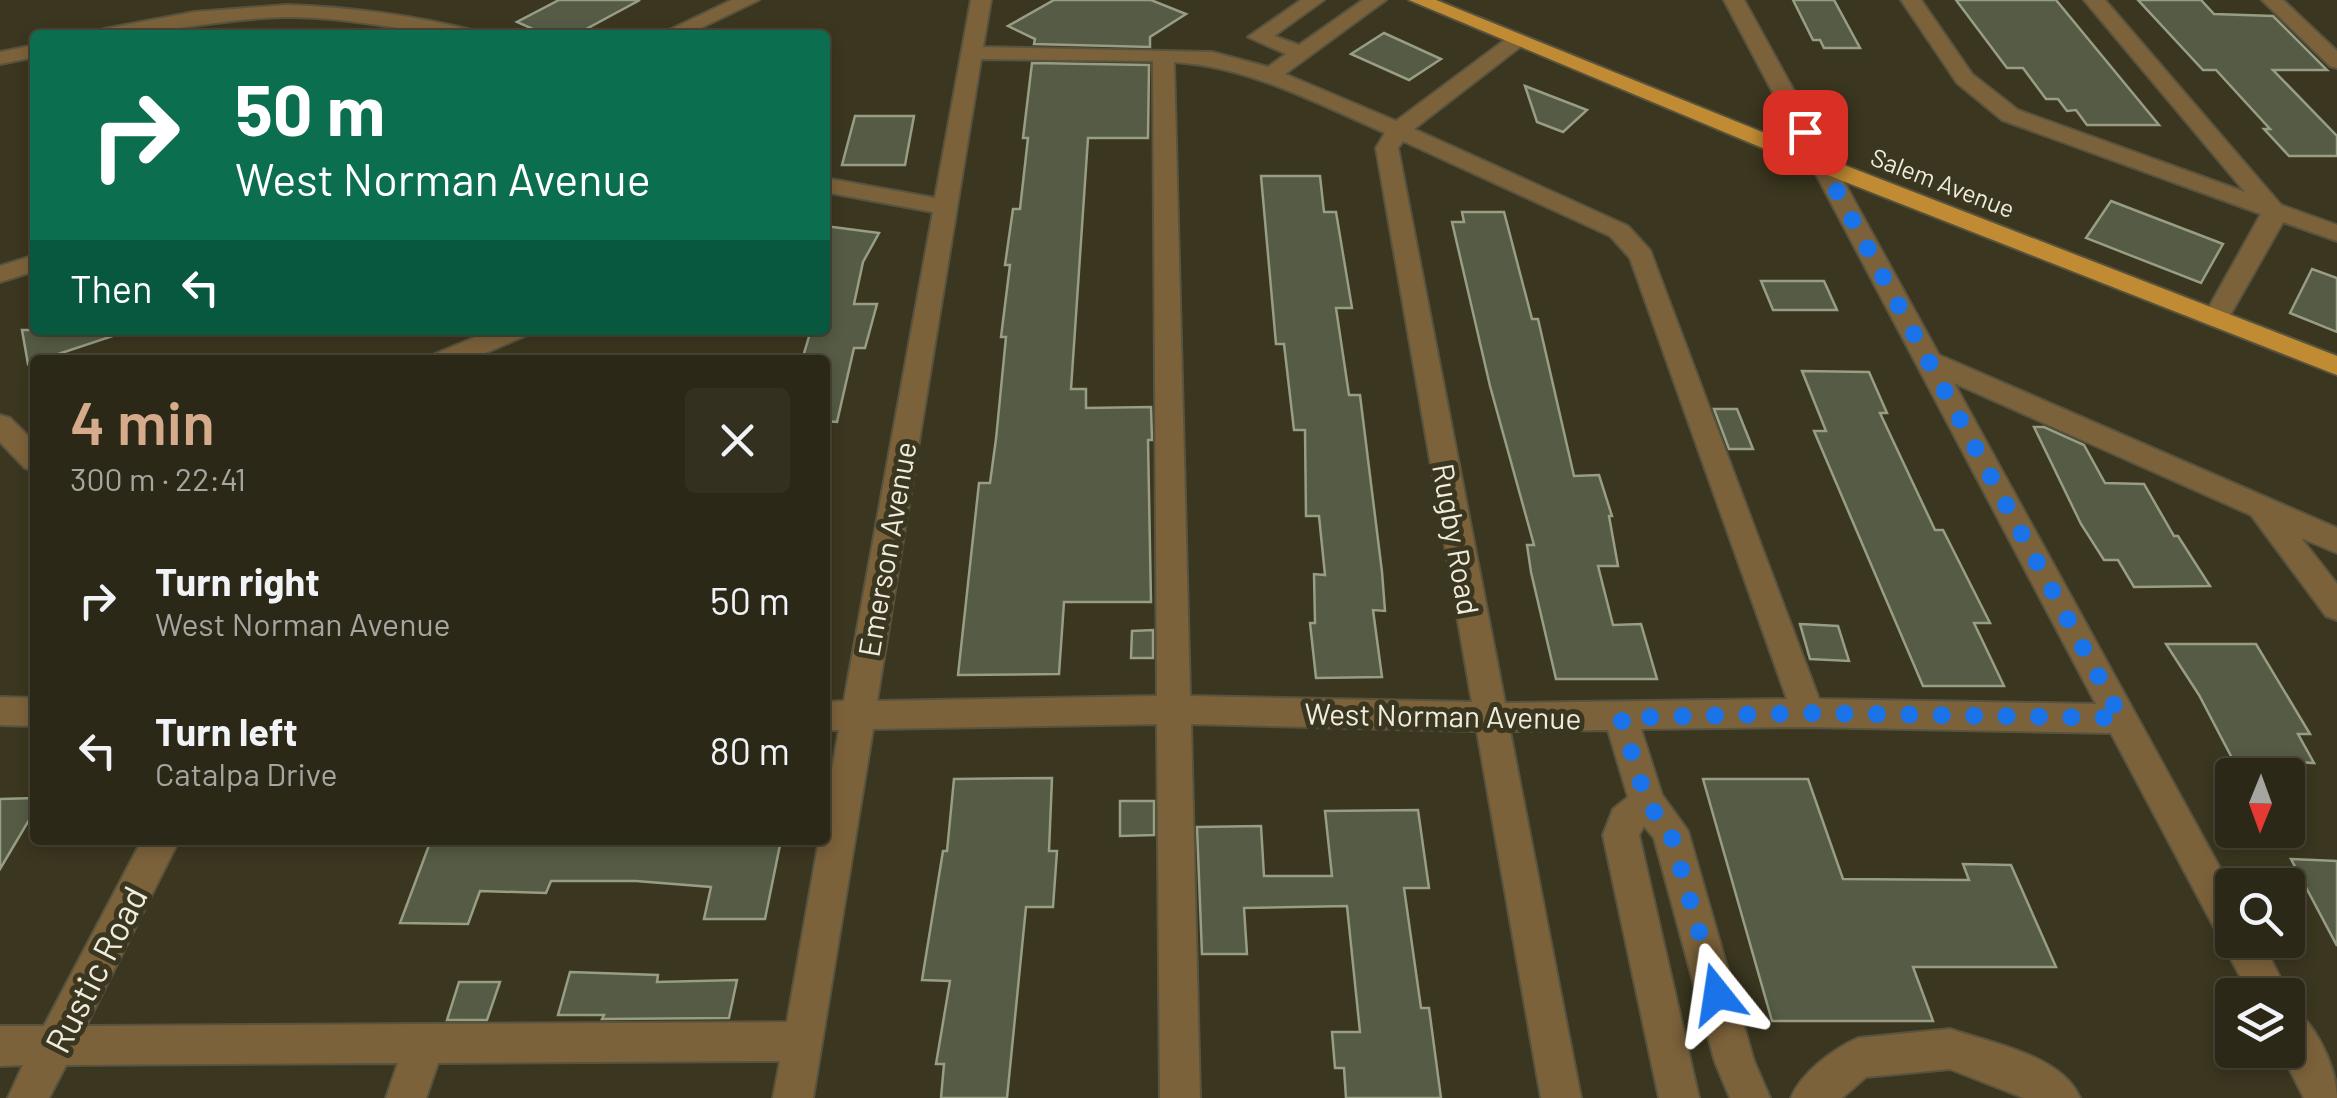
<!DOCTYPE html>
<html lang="en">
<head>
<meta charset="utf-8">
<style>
	:root { --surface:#2c2817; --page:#343020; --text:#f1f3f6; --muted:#a6a6a1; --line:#484436; --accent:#d6ab8b }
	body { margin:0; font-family:Barlow,sans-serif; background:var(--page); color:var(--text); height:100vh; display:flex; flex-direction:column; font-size:38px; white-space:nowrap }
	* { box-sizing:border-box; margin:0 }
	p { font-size:32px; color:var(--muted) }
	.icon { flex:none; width:55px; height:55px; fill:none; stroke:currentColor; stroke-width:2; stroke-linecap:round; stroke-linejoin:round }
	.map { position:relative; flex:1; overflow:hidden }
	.side { position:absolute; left:30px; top:355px; width:800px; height:490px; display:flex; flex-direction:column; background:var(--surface); border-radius:10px; box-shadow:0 5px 15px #0003,0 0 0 2px var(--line) }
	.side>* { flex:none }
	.guide { position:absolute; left:30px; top:30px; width:800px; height:305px; border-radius:10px; box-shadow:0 5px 15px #0003,0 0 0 2px var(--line); background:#0b6e4f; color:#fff; overflow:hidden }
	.needle { width:65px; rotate:181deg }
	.buttons { position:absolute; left:2215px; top:758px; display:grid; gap:20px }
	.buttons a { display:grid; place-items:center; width:90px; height:90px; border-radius:10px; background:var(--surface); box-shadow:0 5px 15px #0003,0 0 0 2px var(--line); font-size:50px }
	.pin { position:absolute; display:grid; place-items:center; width:85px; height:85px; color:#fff; margin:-42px; border-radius:20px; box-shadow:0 5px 15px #0006 }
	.me { position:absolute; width:110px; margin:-55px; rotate:345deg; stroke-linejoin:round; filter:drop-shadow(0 0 8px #0008) }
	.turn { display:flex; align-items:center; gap:35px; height:210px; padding:0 40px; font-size:45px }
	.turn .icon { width:130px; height:130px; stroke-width:2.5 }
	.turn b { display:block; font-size:70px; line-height:85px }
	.then { display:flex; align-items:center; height:95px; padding:0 40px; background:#0003; gap:20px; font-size:38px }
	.round { display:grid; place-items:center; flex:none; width:105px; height:105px; border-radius:10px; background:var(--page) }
	.head { display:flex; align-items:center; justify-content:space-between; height:170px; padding:0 40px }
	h1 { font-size:60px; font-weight:600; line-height:75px; color:var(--accent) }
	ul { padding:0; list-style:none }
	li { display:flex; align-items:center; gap:30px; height:150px; padding:0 40px }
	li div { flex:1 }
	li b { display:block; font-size:38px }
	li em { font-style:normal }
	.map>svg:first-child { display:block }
	.building { fill:#555b44; stroke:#979e84; stroke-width:2.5 }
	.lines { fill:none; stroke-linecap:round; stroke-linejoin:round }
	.minor-casing { stroke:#58533e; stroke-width:4 }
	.major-casing { stroke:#58533e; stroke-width:4 }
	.minor { fill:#7c623b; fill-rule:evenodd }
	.major { fill:#c08b32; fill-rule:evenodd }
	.route { stroke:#1a73e8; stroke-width:18; stroke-dasharray:0 32.4 }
	.labels { text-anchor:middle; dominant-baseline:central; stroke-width:10; stroke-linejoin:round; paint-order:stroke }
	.far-street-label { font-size:25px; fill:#efecde; stroke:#3b361f }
	.street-label { font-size:30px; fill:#efecde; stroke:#3b361f }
	.near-street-label { font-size:35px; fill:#efecde; stroke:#3b361f }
</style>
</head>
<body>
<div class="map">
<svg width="2337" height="1098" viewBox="0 0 2337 1098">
	<rect width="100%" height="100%" fill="#3b361f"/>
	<g class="building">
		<path d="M559,0h81l-65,35h-29l-29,-13z"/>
		<path d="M1054,0h97l35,14 -36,23v10l-116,-3 1,-5 -27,-13z"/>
		<path d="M1793,0h41l26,48h-36l-4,-8h-7z"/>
		<path d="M1956,0h100l103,125h-72l-11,-15 -9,1 -9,-12h-12l-23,-31h-16z"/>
		<path d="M2138,0h63l13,14 59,2 54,54h-54l64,66v20h-48l-25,-27h6l-54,-59h-13z"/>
		<path d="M1384,33l57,26 -32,21 -58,-26z"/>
		<path d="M1032,63l117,2 -1,73h-60l-17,251h15v19l65,-1 1,33h-4l3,162h-87l-5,72 -101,1 21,-192h11l6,-44 10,-102h-5l9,-72h-5l8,-56h7l8,-71h-5z"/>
		<path d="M1525,86l62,24 -24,22 -26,-10z"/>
		<path d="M855,116h59l-9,49h-63z"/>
		<path d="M1261,176h59l4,36h12l16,96h-16l13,87h11l22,177 3,39 -12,-1 9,67 -66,1 -6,-55h5l-1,-49 11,1 -6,-59h-13l-1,-86h-11l-10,-86h-8z"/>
		<path d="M2111,201l112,43 -22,39 -115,-45z"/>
		<path d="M1462,212h42l28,107h6l36,157 25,-1 13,41h-3l9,50h-20l15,59 28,-1 16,55h-101l-25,-107 -4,-27h7l-44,-159 -38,-164h12z"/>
		<path d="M825,226l54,7 -16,29 -9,42h23l-12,44h-11l-17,74 -12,-1v-61h-23l9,-30h14z"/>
		<path d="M2312,269l25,9v54l-47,-19z"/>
		<path d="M1761,281h63l13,29h-64z"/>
		<path d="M22,330h90l1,6 -85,28z"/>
		<path d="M1802,371l67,1 18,41h-7l55,117h8l47,93h-16l30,63h-81l-109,-255h12z"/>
		<path d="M1714,409h23l16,40h-24z"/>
		<path d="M2034,427h10l40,18 21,38 39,1 30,52h4l32,50 -76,1 -16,-27h-14l-23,-36z"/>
		<path d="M1800,624l38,2 11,35 -39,-2z"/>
		<path d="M1153,630v28h-22l1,-27z"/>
		<path d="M2166,644h90l54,90h-12l16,29 -82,-5 -33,-63z"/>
		<path d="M1052,778l-3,73h8l-4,56h-27l-19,191h-66l3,-34h-8l14,-83 -28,-1 21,-129h4l7,-72z"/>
		<path d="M1703,779h105l35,100 126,1 -6,-16 48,1 45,102h-143l20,54h-161z"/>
		<path d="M35,798v12l-35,59v-70z"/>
		<path d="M1120,801h34v34l-34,1z"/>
		<path d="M1418,810l11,78h-25l17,120h8l12,90h-95l-2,-30h-9l-3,-36h28l-13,-126 -103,2 3,46h-45l-5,-127 64,-1 3,50h68l-7,-65z"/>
		<path d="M431,840h350l-16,79h-61l7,-32 -75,-6h-85l-5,12 -66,-2 -12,33 -68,-1z"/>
		<path d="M2291,859l46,2v85z"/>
		<path d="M570,972l88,3 -1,7 80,-2 -8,38 -127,1 2,-4h-46z"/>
		<path d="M459,982h41l-13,38h-40z"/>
	</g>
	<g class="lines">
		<defs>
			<g id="minor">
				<path d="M732,0h27l-73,35h-27z"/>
				<path d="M971,0h20l-8,47 229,5 56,15 18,-13 -38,-17 53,-37h23l-50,36 25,9 64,-45h23l-101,74 111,47 114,-85h14l3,4 -3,4 -110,85 214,97 22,24 169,449 277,5 -372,-704h20l195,355 398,173v25l-36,-15 36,46v36l-11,-4 -75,-101 -297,-132 278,507v50h29l28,55 -1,4v-4h-38l-139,-262 -303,-6 -167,2 21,66 26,36 66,230 16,37h-40l-15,-36 -61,-224 -10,-12 -5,9 60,263h-40l-56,-263 10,-26 15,-12 -20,-67 -98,1 71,367h-40l-64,-367 -286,-7 9,374h-40l-3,-374 -284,5 -60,369h-40l7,-37 -342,2 -12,35h-40l12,-35 -332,2 -17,33h-41l15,-33 -23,1v-40h44l98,-186h37l-93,186 701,-4 32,-182h6v-31l14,-79h-14v-28l19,-1 89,-489 -108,-20v-14l110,20zM981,59l172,2 4,635 -280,5zM1174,62c76,5 142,41 211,71l-9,15 96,554 -282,-6zM1403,141l207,95 20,22 157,441 -282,4 -107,-555z"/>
				<path d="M1901,0h20l51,74 46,36 227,82 -161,-192h21l176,205 56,20v16l-54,-19 -58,102h-18l-4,-6 58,-104 -259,-94 -45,-37z"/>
				<path d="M2262,0h21l54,51v17l-7,-2z"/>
				<path d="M286,5c65,2 126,10 189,26l3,4c-64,0 -127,-19 -192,-18 -65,1 -128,18 -192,18l10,-6 90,-17z"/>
				<path d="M35,45v12l-35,7v-12z"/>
				<path d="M35,255v16l-35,11v-16z"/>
				<path d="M492,330h37l-4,6 -56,24h-38l4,-6z"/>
				<path d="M0,415l10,3 25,25v28l-10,-3 -25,-26z"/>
				<path d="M0,697l35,1v28l-35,-1z"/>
				<path d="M2288,1007c27,11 49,63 49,91h-33l-24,-48h8z"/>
				<path d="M1950,1029c40,14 112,26 130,69h-56l-74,-29 -84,8 -24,21h-51c10,-25 42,-49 67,-60z"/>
			</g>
			<path id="major" d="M1409,0h27l395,160 506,196v19l-522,-205z"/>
		</defs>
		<use href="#minor" class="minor-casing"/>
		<use href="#major" class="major-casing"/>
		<use href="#minor" class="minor"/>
		<use href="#major" class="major"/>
	</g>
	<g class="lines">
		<path class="route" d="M1717,994l-47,-163 -23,-28 -26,-85 187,-5 313,5 -316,-586"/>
	</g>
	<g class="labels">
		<g class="far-street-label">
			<text transform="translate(1943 182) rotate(21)">Salem Avenue</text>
		</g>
		<g class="street-label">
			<text transform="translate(1457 539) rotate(80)">Rugby Road</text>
			<text transform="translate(886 549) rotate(-80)">Emerson Avenue</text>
			<text transform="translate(1443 715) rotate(1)">West Norman Avenue</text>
		</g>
		<g class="near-street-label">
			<text transform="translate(95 969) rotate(-63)">Rustic Road</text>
		</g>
	</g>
</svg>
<div class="buttons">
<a><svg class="needle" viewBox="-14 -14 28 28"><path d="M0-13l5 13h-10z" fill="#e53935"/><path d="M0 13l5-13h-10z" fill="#a6a6a1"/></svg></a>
<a><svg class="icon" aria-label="search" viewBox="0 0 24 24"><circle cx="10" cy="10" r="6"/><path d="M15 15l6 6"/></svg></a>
<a><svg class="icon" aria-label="layers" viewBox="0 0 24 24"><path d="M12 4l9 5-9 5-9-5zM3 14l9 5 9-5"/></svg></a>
</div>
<div class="pin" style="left:1805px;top:132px;background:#d93025"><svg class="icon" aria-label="arrive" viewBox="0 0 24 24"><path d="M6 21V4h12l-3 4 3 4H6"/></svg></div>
<svg class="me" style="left:1717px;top:994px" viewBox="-20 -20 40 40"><path d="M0-17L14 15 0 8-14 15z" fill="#1a73e8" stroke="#fff" stroke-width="4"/></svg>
<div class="guide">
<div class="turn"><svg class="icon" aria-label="right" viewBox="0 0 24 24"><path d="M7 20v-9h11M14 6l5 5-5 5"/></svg><div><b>50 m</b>West Norman Avenue</div></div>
<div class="then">Then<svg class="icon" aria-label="left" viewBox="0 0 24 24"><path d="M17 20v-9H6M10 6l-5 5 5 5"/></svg></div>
</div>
<section class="side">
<div class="head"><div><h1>4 min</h1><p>300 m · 22:41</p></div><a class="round"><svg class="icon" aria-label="close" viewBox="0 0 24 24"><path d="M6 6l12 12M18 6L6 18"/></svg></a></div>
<ul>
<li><svg class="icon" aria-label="right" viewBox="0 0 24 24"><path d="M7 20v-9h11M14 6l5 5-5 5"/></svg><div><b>Turn right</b><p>West Norman Avenue</p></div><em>50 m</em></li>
<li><svg class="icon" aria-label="left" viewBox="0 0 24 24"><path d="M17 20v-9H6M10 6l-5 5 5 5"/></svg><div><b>Turn left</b><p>Catalpa Drive</p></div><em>80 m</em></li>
</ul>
</section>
</div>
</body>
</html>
